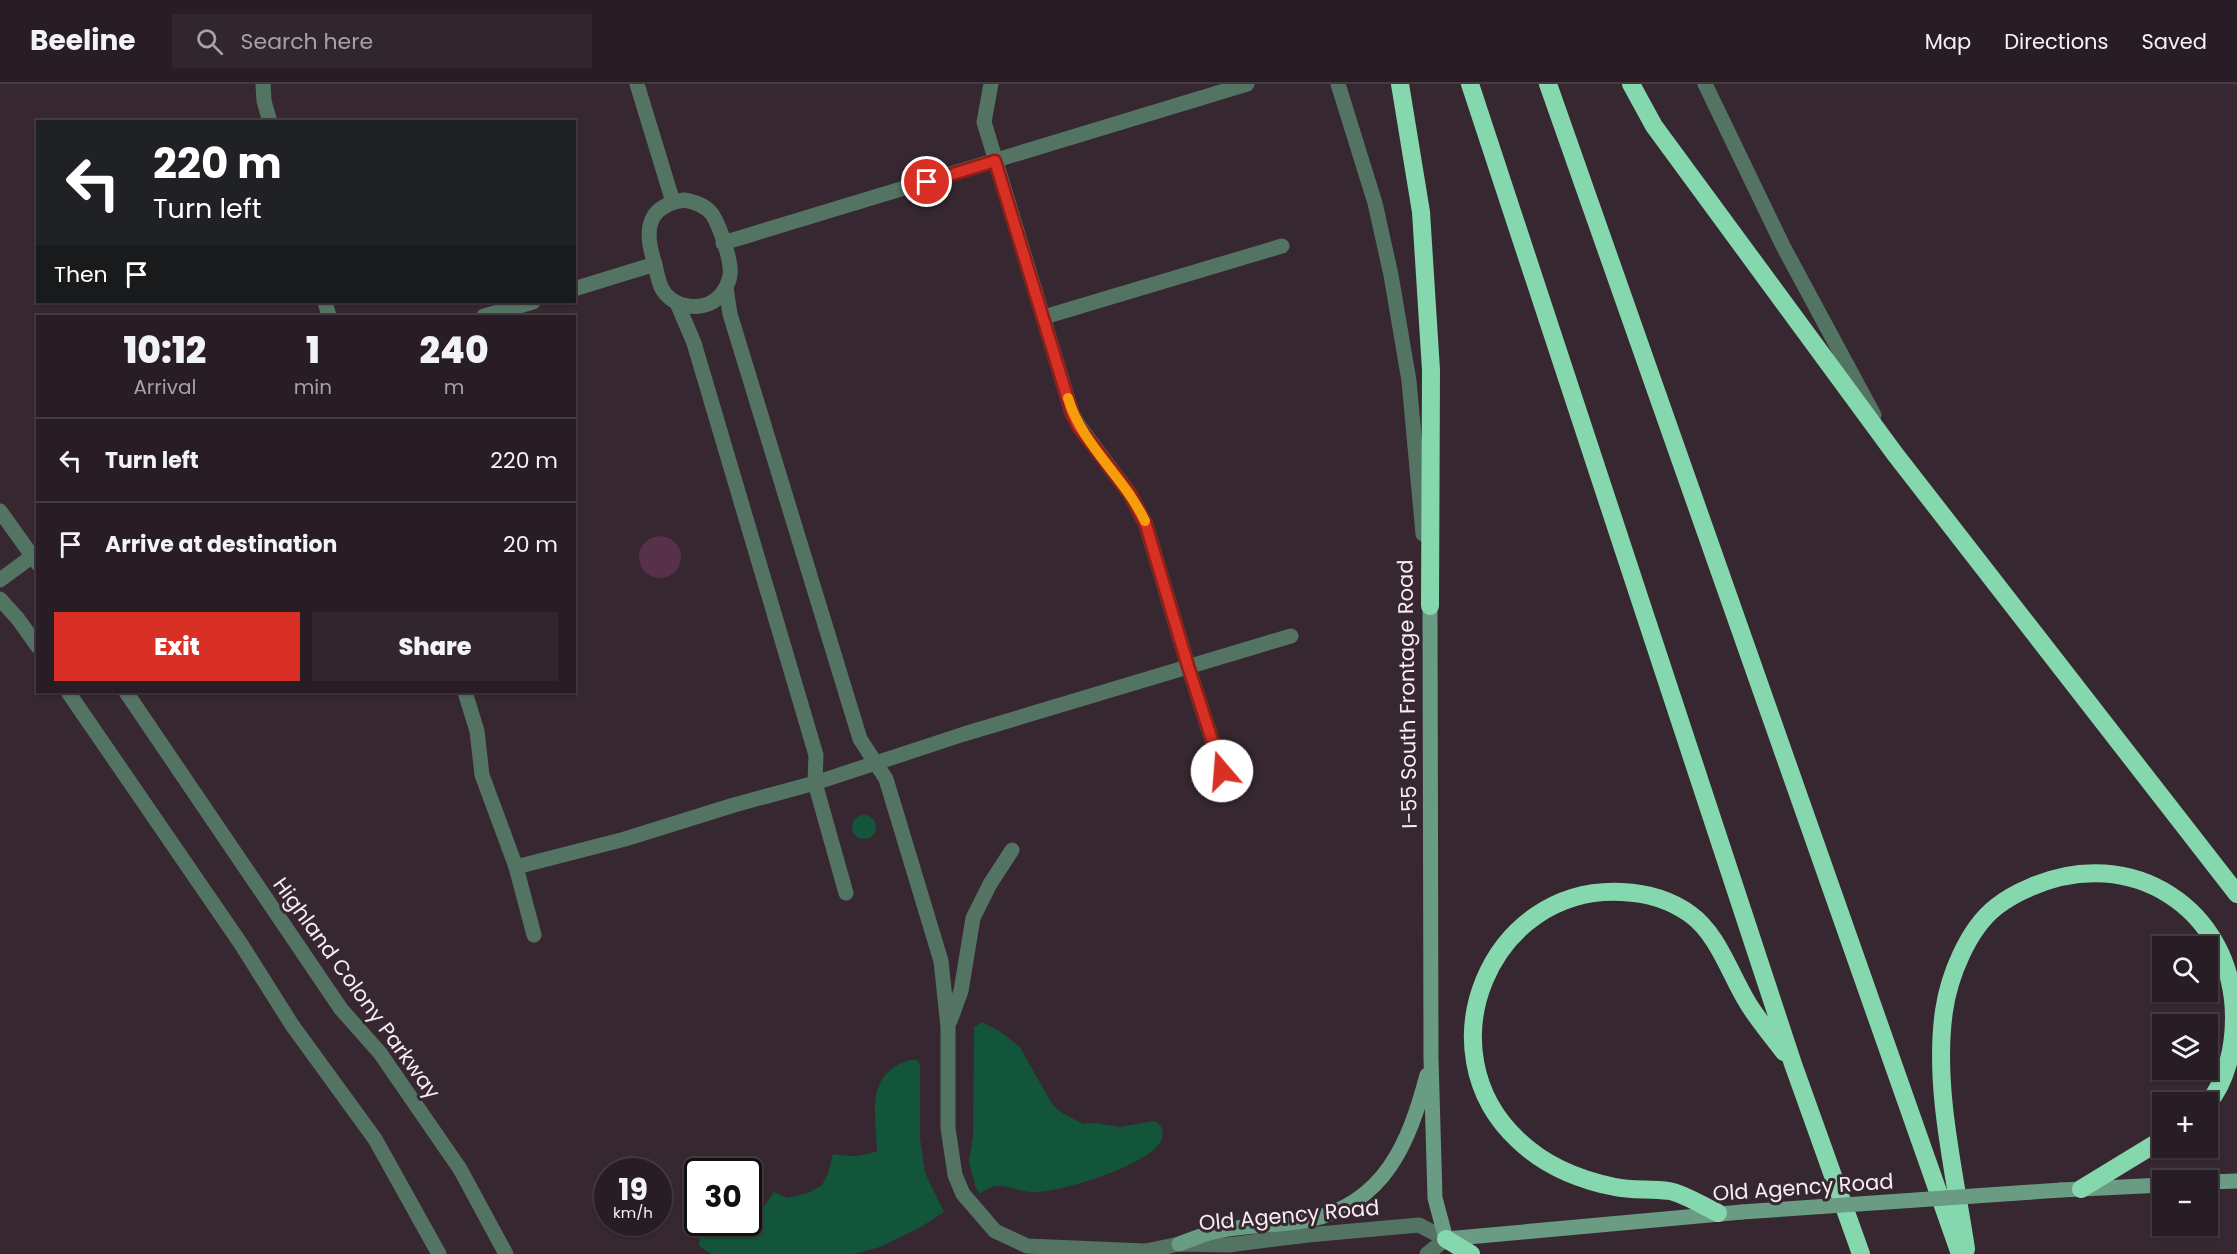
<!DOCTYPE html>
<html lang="en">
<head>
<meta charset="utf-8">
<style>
	:root { --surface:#291d25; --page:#31262d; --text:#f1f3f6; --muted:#a5a2a7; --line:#453b42; --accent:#d93025 }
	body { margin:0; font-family:Poppins,sans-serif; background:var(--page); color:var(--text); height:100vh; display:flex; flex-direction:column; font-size:22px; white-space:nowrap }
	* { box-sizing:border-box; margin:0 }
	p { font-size:20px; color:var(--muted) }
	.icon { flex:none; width:33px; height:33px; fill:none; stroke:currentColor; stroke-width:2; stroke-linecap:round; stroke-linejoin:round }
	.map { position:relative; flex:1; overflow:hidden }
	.drawer { position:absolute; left:36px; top:231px; width:540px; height:378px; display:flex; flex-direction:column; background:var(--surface); border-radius:0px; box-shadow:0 2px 4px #0004,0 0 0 2px var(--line) }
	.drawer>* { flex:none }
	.banner { position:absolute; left:36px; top:36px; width:540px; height:183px; border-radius:0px; box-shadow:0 2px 4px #0004,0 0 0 2px var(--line); background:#202124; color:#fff; overflow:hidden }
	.tools { position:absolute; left:2152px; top:852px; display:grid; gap:12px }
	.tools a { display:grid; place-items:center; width:66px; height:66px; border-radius:0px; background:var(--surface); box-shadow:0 2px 4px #0004,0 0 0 2px var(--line); font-size:30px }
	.speed { position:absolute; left:594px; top:1074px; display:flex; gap:12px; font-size:30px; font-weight:700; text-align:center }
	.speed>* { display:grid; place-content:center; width:78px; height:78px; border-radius:50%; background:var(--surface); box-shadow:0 2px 4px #0004,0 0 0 2px var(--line); line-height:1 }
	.speed small { font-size:15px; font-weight:400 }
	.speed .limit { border:3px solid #111; border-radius:9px; background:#fff; color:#111 }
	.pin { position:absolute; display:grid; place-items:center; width:51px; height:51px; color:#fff; margin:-26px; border:3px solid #fff; border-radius:50%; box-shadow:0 2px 6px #0007 }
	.me { position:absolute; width:66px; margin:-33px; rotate:342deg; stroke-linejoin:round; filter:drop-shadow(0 0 4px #0008) }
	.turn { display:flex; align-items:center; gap:21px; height:126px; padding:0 18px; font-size:27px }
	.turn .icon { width:78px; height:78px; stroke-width:2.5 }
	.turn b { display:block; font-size:42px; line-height:51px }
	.then { display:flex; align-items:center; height:57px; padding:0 18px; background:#0003; gap:12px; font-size:22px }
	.eta { display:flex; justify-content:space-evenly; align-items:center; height:102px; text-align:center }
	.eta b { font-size:36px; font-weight:800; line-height:42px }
	.primary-button { display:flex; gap:12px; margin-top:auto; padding:12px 18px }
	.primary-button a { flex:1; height:69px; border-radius:0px; background:var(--accent); color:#fff; font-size:24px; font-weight:800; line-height:69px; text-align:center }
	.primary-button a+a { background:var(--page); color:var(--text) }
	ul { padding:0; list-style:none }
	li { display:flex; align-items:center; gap:18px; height:84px; padding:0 18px; border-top:2px solid var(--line) }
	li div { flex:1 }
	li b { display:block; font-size:22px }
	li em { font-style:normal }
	header { display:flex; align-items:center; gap:36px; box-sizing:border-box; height:84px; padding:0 30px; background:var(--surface); border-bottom:2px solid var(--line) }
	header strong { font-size:28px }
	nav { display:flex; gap:33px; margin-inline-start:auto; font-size:21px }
	.search { width:420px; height:54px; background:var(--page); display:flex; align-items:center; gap:15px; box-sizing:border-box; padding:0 21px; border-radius:0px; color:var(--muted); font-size:22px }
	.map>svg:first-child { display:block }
	.green { fill:#573049 }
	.water { fill:#12553a }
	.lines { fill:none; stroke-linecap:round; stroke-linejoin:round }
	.minor { stroke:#547463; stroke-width:15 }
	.tertiary { stroke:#547463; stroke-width:15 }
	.secondary { stroke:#699c82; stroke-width:15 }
	.motorway { stroke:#85d7ae; stroke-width:18 }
	.secondary-bridge { stroke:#699c82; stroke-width:15 }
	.route-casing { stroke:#8d1f18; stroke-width:15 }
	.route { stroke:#d93025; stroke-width:10 }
	.slow { stroke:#f59e0b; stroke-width:10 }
	.labels { text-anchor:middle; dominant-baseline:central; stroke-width:6; stroke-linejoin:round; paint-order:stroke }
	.street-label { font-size:21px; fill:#f8edf3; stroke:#372731 }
</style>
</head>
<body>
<header>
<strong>Beeline</strong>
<div class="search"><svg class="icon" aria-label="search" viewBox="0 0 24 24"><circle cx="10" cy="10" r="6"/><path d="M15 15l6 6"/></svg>Search here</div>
<nav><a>Map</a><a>Directions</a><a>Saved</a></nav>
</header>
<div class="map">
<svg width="2237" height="1170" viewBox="0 0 2237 1170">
	<rect width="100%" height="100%" fill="#372731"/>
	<circle class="green" cx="660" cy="473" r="21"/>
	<g class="water">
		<circle cx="864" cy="743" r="12"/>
		<path d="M982,938l17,9 21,16 32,57 10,9 21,11 13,-1 24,4 35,-6c9,5 10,15 4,23 -17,23 -99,49 -127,48 -21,-1 -34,-14 -52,2l-4,-6 -7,-26 4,-25 1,-110z"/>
		<path d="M910,976h7l3,5v73l5,35 19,39 -23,15 -41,20 -26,7h-143l-12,-8 1,-15 11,-8 37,-1 1,-10 14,-4 11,-16 13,6 21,-5 14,-8 6,-11 5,-20c16,3 28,3 44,-3 -1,-37 -13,-77 33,-91z"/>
	</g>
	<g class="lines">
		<g class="minor">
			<path d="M263,0l1,17 6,21"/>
			<path d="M637,0l36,118"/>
			<path d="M991,0l-7,38 88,291 7,13 51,68 16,31 42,141 34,105"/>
			<path d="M684,116c11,2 21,5 28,14 8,12 20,48 18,61 -1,8 -5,15 -10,21 -16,17 -48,13 -59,-9 -3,-8 -5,-18 -7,-26 -10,-31 -7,-55 30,-61z"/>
			<path d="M723,159l524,-159"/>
			<path d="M726,204l4,26 130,425 26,40 55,182 7,66v101l7,47 8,19 32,37 32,15 118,5"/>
			<path d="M574,205l81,-25"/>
			<path d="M325,218l4,14"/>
			<path d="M677,219l17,40 122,412 -1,28 31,110"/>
			<path d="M484,232l49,-14"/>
			<path d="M1044,233l238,-71"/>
			<path d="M0,496l38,-28"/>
			<path d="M465,608l12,39 5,44 34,92 18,68"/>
			<path d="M516,783l109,-28 109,-34 81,-22 149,-49 327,-98"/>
			<path d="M950,937l11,-30 12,-73 17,-34 22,-34"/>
		</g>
		<g class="tertiary">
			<path d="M1338,0l37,119 16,72 18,106 14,153"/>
			<path d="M1705,0l78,162 91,169"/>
			<path d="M0,427l38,53"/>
			<path d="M0,515l18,20 20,28"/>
			<path d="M68,608l173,252 51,81 83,114 64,115"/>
			<path d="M126,608l215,317 39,44 80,116 46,85"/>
			<path d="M1132,1170l47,-10 49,1 80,-10 111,-10 27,14 -19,15"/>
		</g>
		<g class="secondary">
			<path d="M1430,522l1,452 4,140 11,41 296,-27"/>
			<path d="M2208,1098l29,-1"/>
			<path d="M2061,1106l102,-5"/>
			<path d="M1179,1160c11,-4 23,-9 34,-12 31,-8 65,-5 96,-12 76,-17 100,-77 118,-145"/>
		</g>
		<g class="motorway">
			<path d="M1400,0l21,128 10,158 -1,236"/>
			<path d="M1470,0l323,980 68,190"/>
			<path d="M1548,0l412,1170"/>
			<path d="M1631,0l23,42 241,328 342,440"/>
			<path d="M2081,1105l82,-50"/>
			<path d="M1718,1129c-15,-7 -33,-19 -49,-22 -18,-3 -37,0 -54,-4 -35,-7 -71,-22 -97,-47 -96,-89 -28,-255 104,-248 24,1 47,7 68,22 29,21 40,61 59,91 10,16 23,31 35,47"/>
			<path d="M1446,1155l25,15"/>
			<path d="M1966,1165c-11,-75 -33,-162 -22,-238 5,-35 24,-82 52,-104 10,-8 23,-15 35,-20 100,-44 203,22 203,131 0,28 -7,63 -26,85"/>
		</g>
		<path class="secondary-bridge" d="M1742,1128l319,-22"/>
	</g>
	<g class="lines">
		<defs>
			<path id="route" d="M927,98l68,-21 77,252 6,13 52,68 16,31 42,141 34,105"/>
		</defs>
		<use href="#route" class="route-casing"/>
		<use href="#route" class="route"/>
		<path class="slow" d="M1068,314c14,47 56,79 77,123"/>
	</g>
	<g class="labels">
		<g class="street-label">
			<text transform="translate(1407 610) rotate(-91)">I-55 South Frontage Road</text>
			<text transform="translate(357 904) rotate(54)">Highland Colony Parkway</text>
			<text transform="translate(1803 1103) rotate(-4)">Old Agency Road</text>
			<text transform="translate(1289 1131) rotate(-5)">Old Agency Road</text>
		</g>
	</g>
</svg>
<div class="tools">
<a><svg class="icon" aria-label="search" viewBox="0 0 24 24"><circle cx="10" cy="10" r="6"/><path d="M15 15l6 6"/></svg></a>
<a><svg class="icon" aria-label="layers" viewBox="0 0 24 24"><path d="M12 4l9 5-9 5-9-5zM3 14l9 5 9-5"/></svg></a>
<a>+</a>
<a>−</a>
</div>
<div class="speed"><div>19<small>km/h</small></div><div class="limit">30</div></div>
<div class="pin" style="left:927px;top:98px;background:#d93025"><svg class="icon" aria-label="arrive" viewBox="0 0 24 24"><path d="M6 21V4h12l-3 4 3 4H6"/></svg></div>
<svg class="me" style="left:1222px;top:687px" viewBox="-20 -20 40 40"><circle r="19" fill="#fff"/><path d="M0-13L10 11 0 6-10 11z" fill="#d93025"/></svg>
<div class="banner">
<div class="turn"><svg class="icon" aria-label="left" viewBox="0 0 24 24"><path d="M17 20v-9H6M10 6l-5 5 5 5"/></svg><div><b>220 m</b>Turn left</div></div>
<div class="then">Then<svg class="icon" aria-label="arrive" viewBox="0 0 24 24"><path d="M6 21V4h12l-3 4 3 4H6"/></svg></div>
</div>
<section class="drawer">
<div class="eta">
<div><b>10:12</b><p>Arrival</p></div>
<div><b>1</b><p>min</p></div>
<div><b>240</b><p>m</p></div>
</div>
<ul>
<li><svg class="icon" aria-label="left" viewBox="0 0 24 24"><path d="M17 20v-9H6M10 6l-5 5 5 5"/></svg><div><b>Turn left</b></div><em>220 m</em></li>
<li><svg class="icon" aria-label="arrive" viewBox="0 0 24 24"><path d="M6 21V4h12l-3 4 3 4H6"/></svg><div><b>Arrive at destination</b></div><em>20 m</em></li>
</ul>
<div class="primary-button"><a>Exit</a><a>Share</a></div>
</section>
</div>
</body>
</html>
